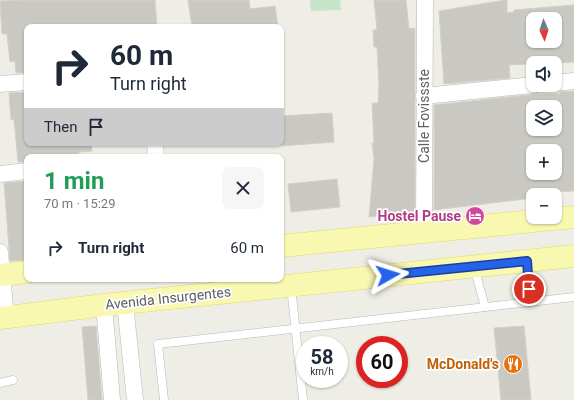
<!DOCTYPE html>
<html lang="en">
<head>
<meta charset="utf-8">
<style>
	:root { --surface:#fff; --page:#f6f6f7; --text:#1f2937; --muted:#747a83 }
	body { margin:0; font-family:Roboto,sans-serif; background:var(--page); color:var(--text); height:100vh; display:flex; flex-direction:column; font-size:15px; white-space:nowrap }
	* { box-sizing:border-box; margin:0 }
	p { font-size:13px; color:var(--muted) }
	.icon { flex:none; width:22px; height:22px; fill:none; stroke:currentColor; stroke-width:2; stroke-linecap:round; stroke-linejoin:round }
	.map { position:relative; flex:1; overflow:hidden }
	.side { position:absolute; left:24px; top:154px; width:260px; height:128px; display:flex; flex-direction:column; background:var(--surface); border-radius:8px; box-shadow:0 1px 3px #0004 }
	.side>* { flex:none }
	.banner { position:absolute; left:24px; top:24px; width:260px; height:122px; border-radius:8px; box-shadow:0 1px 3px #0004; background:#fff; color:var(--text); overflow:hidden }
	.needle { width:26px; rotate:177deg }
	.buttons { position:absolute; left:526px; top:12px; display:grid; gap:8px }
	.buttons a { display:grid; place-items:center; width:36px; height:36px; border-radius:8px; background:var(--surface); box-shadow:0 1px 3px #0004; font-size:20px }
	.speed { position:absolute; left:296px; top:336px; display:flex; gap:8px; font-size:20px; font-weight:700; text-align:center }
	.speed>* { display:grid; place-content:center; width:52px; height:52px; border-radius:50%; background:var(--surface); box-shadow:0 1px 3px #0004; line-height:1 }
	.speed small { font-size:10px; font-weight:400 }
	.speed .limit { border:6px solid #d22; background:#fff; color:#111 }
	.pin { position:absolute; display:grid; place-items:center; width:34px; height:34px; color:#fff; margin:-17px; border:2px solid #fff; border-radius:50%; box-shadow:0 1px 4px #0007 }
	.me { position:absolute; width:44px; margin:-22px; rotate:84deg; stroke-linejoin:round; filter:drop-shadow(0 0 3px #0008) }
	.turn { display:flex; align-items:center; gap:14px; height:84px; padding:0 20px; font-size:18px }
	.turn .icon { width:52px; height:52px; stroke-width:2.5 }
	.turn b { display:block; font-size:28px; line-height:34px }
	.then { display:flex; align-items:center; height:38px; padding:0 20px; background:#0003; gap:8px; font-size:15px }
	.round { display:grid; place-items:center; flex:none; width:42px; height:42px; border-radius:8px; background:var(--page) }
	.summary { display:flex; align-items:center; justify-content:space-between; height:68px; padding:0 20px }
	h1 { font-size:24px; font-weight:700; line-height:30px; color:#1e9e55 }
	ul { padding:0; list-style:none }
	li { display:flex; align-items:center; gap:12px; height:52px; padding:0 20px }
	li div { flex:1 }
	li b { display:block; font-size:15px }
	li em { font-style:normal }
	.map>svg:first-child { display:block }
	.park { fill:#c5e4ca }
	.building { fill:#cac8c2; stroke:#d3d1c5; fill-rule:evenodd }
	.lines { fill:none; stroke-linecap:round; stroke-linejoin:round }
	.lane-casing { stroke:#b6b7bb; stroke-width:9 }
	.street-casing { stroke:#b6b7bb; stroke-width:17 }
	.primary-casing { stroke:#e5d768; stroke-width:23 }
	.lane { stroke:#fff; stroke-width:8 }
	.street { stroke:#fff; stroke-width:16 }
	.primary { stroke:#f8f8b1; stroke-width:22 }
	.route-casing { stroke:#184099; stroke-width:10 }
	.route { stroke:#2563eb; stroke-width:7 }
	.labels { text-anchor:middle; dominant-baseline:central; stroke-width:3.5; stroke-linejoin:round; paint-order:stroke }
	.street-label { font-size:14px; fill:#5e6065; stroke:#fff }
	.hotel-label { font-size:14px; font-weight:bold; fill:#b23c85; stroke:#fff; text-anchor:end }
	.food-label { font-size:14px; font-weight:bold; fill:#c56008; stroke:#fff; text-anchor:end }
</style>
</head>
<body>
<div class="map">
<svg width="574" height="400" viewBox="0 0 574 400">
	<rect width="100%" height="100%" fill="#eeeee6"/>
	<path class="park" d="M310,0h30l1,10 -30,1z"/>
	<g class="building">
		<path d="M22,0h133l2,27h-130v46h-11l-1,-12 -5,1 -3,-28h-5l-2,-33z"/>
		<path d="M188,0h61l1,9 25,-3 3,21h-86z"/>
		<path d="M374,0h32l3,29 6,-1v184l-46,5 5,-58 -2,-16h2l-2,-40h6l1,-18 -2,-38h-3l-1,-17h4z"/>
		<path d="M505,0h2v13l7,-1v-2l60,-5v57l-65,3 1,13 -66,6 -5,-73zM533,19h22v22h-22z"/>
		<path d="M574,91v100l-38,2 1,2h-4v3l-99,12v-105l102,-11h24v-2zM533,107h22l1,22h-23zM533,151h22v22h-22z"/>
		<path d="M27,92v51h64l1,8 -13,1v2l-52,3v5h-9l-4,-43 -3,1 -2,-27z"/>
		<path d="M332,113l2,29 -53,4v-30z"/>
		<path d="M337,179l3,28 -49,5 -3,-28z"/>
		<path d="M27,181v79l-17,1 -6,-78z"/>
		<path d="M96,326l6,74h-14l-6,-73z"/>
		<path d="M524,326l7,74h-30l-7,-72z"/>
	</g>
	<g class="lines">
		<defs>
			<g id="lane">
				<path d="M527,262l2,40"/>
				<path d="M474,267l11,40"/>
				<path d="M291,286l12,114"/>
				<path d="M0,383l13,-3"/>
				<path d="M164,400l-6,-56 416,-47"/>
			</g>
			<g id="street">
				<path d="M555,83l19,-2"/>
				<path d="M0,84l27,-2"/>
				<path d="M424,96l109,-11"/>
				<path d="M154,157h2l-1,-14"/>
				<path d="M0,174l27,-3"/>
				<path d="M424,231l1,-231"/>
				<path d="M0,252l6,65"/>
				<path d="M125,303l10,97"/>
				<path d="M104,305l8,95"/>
			</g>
			<g id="primary">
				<path d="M281,246l293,-29"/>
				<path d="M0,275l27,-3"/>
				<path d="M0,318l104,-13 470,-49"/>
			</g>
		</defs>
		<use href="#lane" class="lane-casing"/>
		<use href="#street" class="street-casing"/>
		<use href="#primary" class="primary-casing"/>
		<use href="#lane" class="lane"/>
		<use href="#street" class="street"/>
		<use href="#primary" class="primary"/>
	</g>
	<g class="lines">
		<defs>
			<path id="route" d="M388,275l139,-14 2,28"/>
		</defs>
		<use href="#route" class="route-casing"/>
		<use href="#route" class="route"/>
	</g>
	<defs>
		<symbol id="hotel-disc" viewBox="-11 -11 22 22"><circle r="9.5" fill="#d1479c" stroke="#fff"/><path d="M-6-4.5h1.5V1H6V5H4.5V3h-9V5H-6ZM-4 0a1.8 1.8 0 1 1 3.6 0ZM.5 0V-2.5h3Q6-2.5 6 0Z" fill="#fff"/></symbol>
		<symbol id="restaurant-disc" viewBox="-11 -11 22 22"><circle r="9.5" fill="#e8710a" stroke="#fff"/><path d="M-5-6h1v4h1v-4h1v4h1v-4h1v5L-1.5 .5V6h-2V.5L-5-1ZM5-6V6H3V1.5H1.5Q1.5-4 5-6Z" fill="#fff"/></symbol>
	</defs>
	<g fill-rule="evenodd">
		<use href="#hotel-disc" x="464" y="205" width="22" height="22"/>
		<use href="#restaurant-disc" x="502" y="353" width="22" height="22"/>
	</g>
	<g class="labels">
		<g class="street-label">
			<text transform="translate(424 116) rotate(-90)">Calle Fovissste</text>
			<text transform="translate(168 298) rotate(-6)">Avenida Insurgentes</text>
		</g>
		<g class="hotel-label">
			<text x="461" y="216">Hostel Pause</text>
		</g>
		<g class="food-label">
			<text x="499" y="364">McDonald's</text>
		</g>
	</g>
</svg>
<div class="buttons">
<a><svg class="needle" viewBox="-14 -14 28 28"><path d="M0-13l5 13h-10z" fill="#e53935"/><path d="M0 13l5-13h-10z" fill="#747a83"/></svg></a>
<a><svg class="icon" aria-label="sound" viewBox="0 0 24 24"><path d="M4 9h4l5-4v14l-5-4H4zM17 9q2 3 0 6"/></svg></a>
<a><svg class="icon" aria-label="layers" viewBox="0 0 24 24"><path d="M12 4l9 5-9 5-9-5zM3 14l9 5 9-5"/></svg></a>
<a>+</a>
<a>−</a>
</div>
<div class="speed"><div>58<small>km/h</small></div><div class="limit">60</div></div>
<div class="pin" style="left:529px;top:289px;background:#d93025"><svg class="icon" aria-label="arrive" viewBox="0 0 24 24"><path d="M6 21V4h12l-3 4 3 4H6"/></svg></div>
<svg class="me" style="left:388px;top:275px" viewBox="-20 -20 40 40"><path d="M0-17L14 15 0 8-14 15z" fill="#2563eb" stroke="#fff" stroke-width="4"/></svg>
<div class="banner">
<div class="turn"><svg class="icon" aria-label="right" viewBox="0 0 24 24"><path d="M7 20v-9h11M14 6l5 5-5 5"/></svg><div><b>60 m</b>Turn right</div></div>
<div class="then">Then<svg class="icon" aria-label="arrive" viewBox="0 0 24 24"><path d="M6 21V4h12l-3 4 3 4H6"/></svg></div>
</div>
<section class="side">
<div class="summary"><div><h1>1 min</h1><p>70 m · 15:29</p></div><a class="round"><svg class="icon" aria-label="close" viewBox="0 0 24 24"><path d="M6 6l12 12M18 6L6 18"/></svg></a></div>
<ul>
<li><svg class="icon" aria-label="right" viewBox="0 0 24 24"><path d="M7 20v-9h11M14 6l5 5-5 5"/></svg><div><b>Turn right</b></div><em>60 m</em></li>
</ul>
</section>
</div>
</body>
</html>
